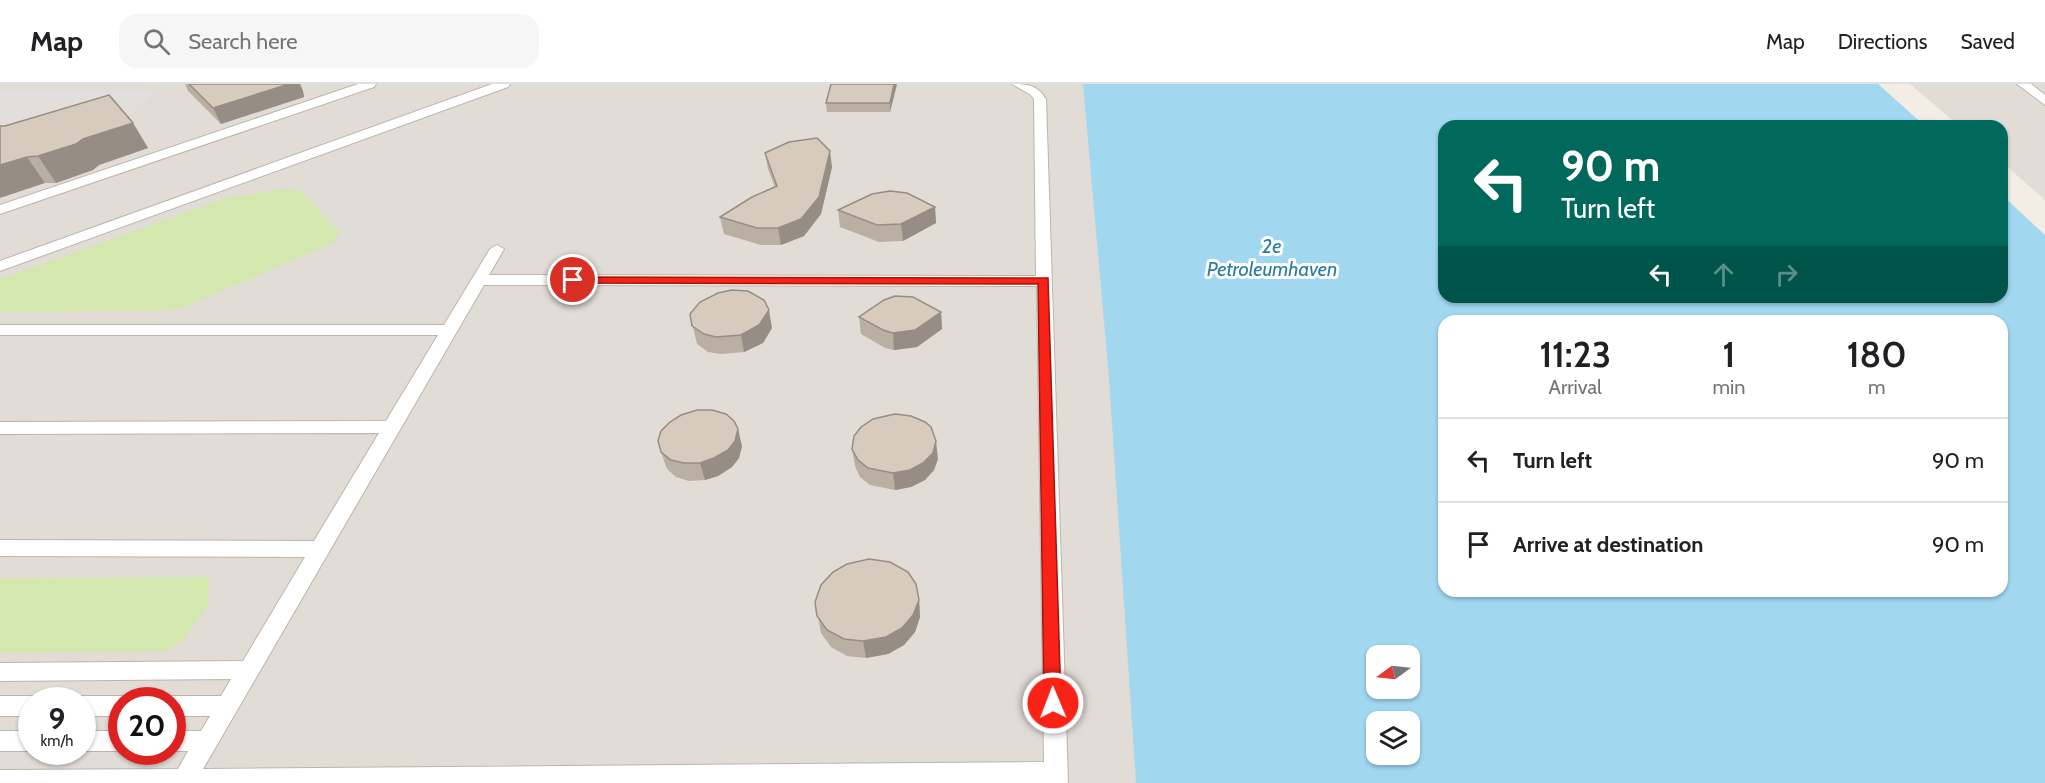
<!DOCTYPE html>
<html lang="en">
<head>
<meta charset="utf-8">
<style>
	:root { --surface:#fff; --page:#f6f6f6; --text:#202124; --muted:#757577; --line:#e0e0e0 }
	body { margin:0; font-family:Cabin,sans-serif; background:var(--page); color:var(--text); height:100vh; display:flex; flex-direction:column; font-size:22px; white-space:nowrap }
	* { box-sizing:border-box; margin:0 }
	p { font-size:20px; color:var(--muted) }
	.icon { flex:none; width:33px; height:33px; fill:none; stroke:currentColor; stroke-width:2; stroke-linecap:round; stroke-linejoin:round }
	.map { position:relative; flex:1; overflow:hidden }
	.details { position:absolute; left:1438px; top:231px; width:570px; height:282px; display:flex; flex-direction:column; background:var(--surface); border-radius:18px; box-shadow:0 2px 4px #0004 }
	.details>* { flex:none }
	.banner { position:absolute; left:1438px; top:36px; width:570px; height:183px; border-radius:18px; box-shadow:0 2px 4px #0004; background:#00695c; color:#fff; overflow:hidden }
	.needle { width:39px; rotate:255deg }
	.buttons { position:absolute; left:1366px; top:561px; display:grid; gap:12px }
	.buttons a { display:grid; place-items:center; width:54px; height:54px; border-radius:12px; background:var(--surface); box-shadow:0 2px 4px #0004; font-size:30px }
	.speed { position:absolute; left:18px; top:603px; display:flex; gap:12px; font-size:30px; font-weight:700; text-align:center }
	.speed>* { display:grid; place-content:center; width:78px; height:78px; border-radius:50%; background:var(--surface); box-shadow:0 2px 4px #0004; line-height:1 }
	.speed small { font-size:15px; font-weight:400 }
	.speed .limit { border:9px solid #d22; background:#fff; color:#111 }
	.pin { position:absolute; display:grid; place-items:center; width:51px; height:51px; color:#fff; margin:-26px; border:3px solid #fff; border-radius:50%; box-shadow:0 2px 6px #0007 }
	.me { position:absolute; width:66px; margin:-33px; rotate:359deg; stroke-linejoin:round; filter:drop-shadow(0 0 4px #0008) }
	.turn { display:flex; align-items:center; gap:21px; height:126px; padding:0 24px; font-size:27px }
	.turn .icon { width:78px; height:78px; stroke-width:2.5 }
	.turn b { display:block; font-size:42px; line-height:51px }
	.lanes { display:flex; align-items:center; height:57px; padding:0 24px; background:#0003; justify-content:center; gap:30px; direction:ltr }
	.lanes .off { opacity:.35 }
	.eta { display:flex; justify-content:space-evenly; align-items:center; height:102px; text-align:center }
	.eta b { font-size:36px; font-weight:600; line-height:42px }
	ul { padding:0; list-style:none }
	li { display:flex; align-items:center; gap:18px; height:84px; padding:0 24px; border-top:2px solid var(--line) }
	li div { flex:1 }
	li b { display:block; font-size:22px }
	li em { font-style:normal }
	header { display:flex; align-items:center; gap:36px; box-sizing:border-box; height:84px; padding:0 30px; background:var(--surface); border-bottom:2px solid var(--line) }
	header strong { font-size:28px }
	nav { display:flex; gap:33px; margin-inline-start:auto; font-size:21px }
	.search { width:420px; height:54px; background:var(--page); display:flex; align-items:center; gap:15px; box-sizing:border-box; padding:0 21px; border-radius:18px; color:var(--muted); font-size:22px }
	.map>svg:first-child { display:block }
	.industrial { fill:#e2dcd7; fill-rule:evenodd }
	.green { fill:#d3e7ae }
	.parking { fill:#e1dedb }
	.water { fill:#a2d7f0; fill-rule:evenodd }
	.lines { fill:none; stroke-linecap:round; stroke-linejoin:round }
	.lane-casing { stroke:#beb4a8; stroke-width:2 }
	.lane { fill:#fff; fill-rule:evenodd }
	.wall { fill:#b9afa3 }
	.shaded-wall { fill:#968e85 }
	.building { fill:#d7cbbe; stroke:#968e85; stroke-width:1.5 }
	.route { fill:#f82217; stroke:#a1160f; stroke-width:1.5 }
	.labels { text-anchor:middle; dominant-baseline:central; stroke-width:6; stroke-linejoin:round; paint-order:stroke }
	.water-label { font-size:20px; font-style:italic; fill:#2c7ba0; stroke:#fff }
</style>
</head>
<body>
<header>
<strong>Map</strong>
<div class="search"><svg class="icon" aria-label="search" viewBox="0 0 24 24"><circle cx="10" cy="10" r="6"/><path d="M15 15l6 6"/></svg>Search here</div>
<nav><a>Map</a><a>Directions</a><a>Saved</a></nav>
</header>
<div class="map">
<svg width="2045" height="699" viewBox="0 0 2045 699">
	<rect width="100%" height="100%" fill="#f3ede6"/>
	<g class="industrial">
		<path d="M0,0h1087l60,699h-1147zM32,616h50v52h-50zM122,616h50v52h-50z"/>
		<path d="M1910,0h135v116l-42,-37 -1,-37h-43z"/>
	</g>
	<g class="green">
		<path d="M282,105l19,2 39,42 -7,10 -151,65 -21,3 -161,1v-33l226,-81z"/>
		<path d="M209,493l-1,27 -24,35 -18,12 -166,2v-75z"/>
	</g>
	<path class="parking" d="M0,6l158,1 -34,29 -124,39z"/>
	<path class="water" d="M1083,0h795l47,42h-481v171h558l1,-101 42,39v548h-909l-27,-404zM1444,237h558v270h-558zM1377,572h33v32h-33zM1377,638h33v32h-33z"/>
	<g class="lines">
		<defs>
			<g id="lane">
				<path d="M358,0h18l-2,3 -374,127v-9z"/>
				<path d="M492,0h18l-2,3 -508,184v-10z"/>
				<path d="M1012,0c16,0 25,1 34,15l22,684h-1068v-13l178,-1 10,-18h-16v-20h29l9,-15h-38v-16l-8,-1 8,-3h49l10,-17 -231,2v-18l243,-2 62,-104 -305,-1v-16l314,1 65,-108 -379,1v-12l386,-1 52,-86h-438v-10h444l46,-76 7,-4 7,4 -15,26 547,1 -2,-177 -3,-4zM484,201l553,1 7,476 -841,7z"/>
				<path d="M2017,0h14l14,11v10z"/>
				<path d="M0,612h32l9,4h-9v16h-32z"/>
				<path d="M82,612h40l9,4h-9v16h-40v-16h-9z"/>
				<rect x="0" y="647" width="32" height="20"/>
				<rect x="82" y="647" width="40" height="20"/>
			</g>
		</defs>
		<use href="#lane" class="lane-casing"/>
		<use href="#lane" class="lane"/>
	</g>
	<g class="wall">
		<path d="M185,0h115l3,7 1,6 -83,27 -33,-33z"/>
		<path d="M897,0l-7,28h-63l-1,-9z"/>
		<path d="M133,39l15,25 -49,17 -6,5 -37,13h-11l-45,-57z"/>
		<path d="M765,69l67,14 -11,47 -17,22 -23,9h-20l-37,-11 -4,-17 55,-30 -7,-18z"/>
		<path d="M935,123l1,16 -33,18 -24,1 -39,-15 -2,-17z"/>
		<path d="M941,228l1,17 -25,18 -23,3 -9,-2 -24,-14 -2,-17z"/>
		<path d="M690,230l82,14 -9,15 -19,9 -23,2 -13,-2 -11,-8z"/>
		<path d="M742,362l-3,12 -7,9 -14,9 -13,4 -16,1 -13,-4 -9,-8 -6,-17z"/>
		<path d="M852,365l86,10 -4,11 -9,10 -14,7 -16,3 -25,-5 -10,-8 -5,-11z"/>
		<path d="M919,516l1,17 -5,15 -11,13 -16,9 -22,4 -19,-2 -16,-9 -10,-14 -6,-31z"/>
	</g>
	<g class="shaded-wall">
		<path d="M289,0h11l3,7 1,6 -83,27 -8,-16z"/>
		<path d="M894,0h3l-7,28v-9z"/>
		<path d="M133,39l15,25 -49,17 -6,5 -37,13 -18,-27 45,-17z"/>
		<path d="M830,67l2,16 -11,47 -17,22 -23,9 -3,-17z"/>
		<path d="M27,73l18,26 -45,15v-33z"/>
		<path d="M935,123l1,16 -33,18 -2,-17z"/>
		<path d="M769,226l3,18 -9,15 -19,9 -3,-17z"/>
		<path d="M941,228l1,17 -25,18 -23,3 -1,-17z"/>
		<path d="M738,345l4,17 -3,12 -7,9 -14,9 -13,4 -5,-17z"/>
		<path d="M936,357l2,18 -4,11 -9,10 -14,7 -16,3 -2,-17z"/>
		<path d="M919,516l1,17 -5,15 -11,13 -16,9 -22,4 -3,-17z"/>
	</g>
	<g class="building">
		<path d="M189,0h100l-76,24z"/>
		<path d="M831,0h63l-4,19h-64z"/>
		<path d="M109,11l24,28 -50,16 -7,5 -38,12 -11,1 -27,8v-39h5z"/>
		<path d="M817,54l13,13 -11,46 -18,22 -23,9h-21l-37,-11 32,-20 25,-11 -12,-33 24,-11z"/>
		<path d="M890,107l17,2 28,14 -34,17 -24,1 -39,-15 34,-16z"/>
		<path d="M732,206l16,1 16,9 5,10 -10,15 -18,10 -25,2 -12,-3 -12,-8 -2,-12 10,-12 18,-9z"/>
		<path d="M895,212l18,1 28,15 -26,18 -22,3 -10,-3 -24,-13 25,-17z"/>
		<path d="M697,326h15l14,4 8,7 4,8 -3,12 -7,9 -14,8 -14,5h-16l-13,-3 -10,-8 -3,-11 3,-10 9,-9 11,-7z"/>
		<path d="M895,330l16,2 14,6 6,5 5,14 -3,12 -10,10 -13,7 -17,3 -25,-5 -10,-8 -6,-11 2,-13 7,-9 12,-8z"/>
		<path d="M869,475l21,3 18,10 8,12 3,16 -6,15 -11,13 -16,9 -23,4 -19,-2 -17,-9 -10,-14 -2,-14 6,-17 12,-13 14,-8z"/>
	</g>
	<path class="route" d="M573,193l475,1 13,425 -2,5 -6,2 -6,-2 -3,-5 -6,-419 -469,-1v-5z"/>
	<g class="labels">
		<g class="water-label">
			<text x="1272" y="162">2e<tspan x="1272" dy="23">Petroleumhaven</tspan></text>
		</g>
	</g>
</svg>
<div class="buttons">
<a><svg class="needle" viewBox="-14 -14 28 28"><path d="M0-13l5 13h-10z" fill="#e53935"/><path d="M0 13l5-13h-10z" fill="#757577"/></svg></a>
<a><svg class="icon" aria-label="layers" viewBox="0 0 24 24"><path d="M12 4l9 5-9 5-9-5zM3 14l9 5 9-5"/></svg></a>
</div>
<div class="speed"><div>9<small>km/h</small></div><div class="limit">20</div></div>
<div class="pin" style="left:573px;top:196px;background:#d93025"><svg class="icon" aria-label="arrive" viewBox="0 0 24 24"><path d="M6 21V4h12l-3 4 3 4H6"/></svg></div>
<svg class="me" style="left:1053px;top:619px" viewBox="-20 -20 40 40"><circle r="17" fill="#f82217" stroke="#fff" stroke-width="3"/><path d="M0-11L8 9 0 5-8 9z" fill="#fff"/></svg>
<div class="banner">
<div class="turn"><svg class="icon" aria-label="left" viewBox="0 0 24 24"><path d="M17 20v-9H6M10 6l-5 5 5 5"/></svg><div><b>90 m</b>Turn left</div></div>
<div class="lanes"><svg class="icon" aria-label="left" viewBox="0 0 24 24"><path d="M17 20v-9H6M10 6l-5 5 5 5"/></svg><svg class="icon off" aria-label="ahead" viewBox="0 0 24 24"><path d="M12 20V5M6 11l6-6 6 6"/></svg><svg class="icon off" aria-label="right" viewBox="0 0 24 24"><path d="M7 20v-9h11M14 6l5 5-5 5"/></svg></div>
</div>
<section class="details">
<div class="eta">
<div><b>11:23</b><p>Arrival</p></div>
<div><b>1</b><p>min</p></div>
<div><b>180</b><p>m</p></div>
</div>
<ul>
<li><svg class="icon" aria-label="left" viewBox="0 0 24 24"><path d="M17 20v-9H6M10 6l-5 5 5 5"/></svg><div><b>Turn left</b></div><em>90 m</em></li>
<li><svg class="icon" aria-label="arrive" viewBox="0 0 24 24"><path d="M6 21V4h12l-3 4 3 4H6"/></svg><div><b>Arrive at destination</b></div><em>90 m</em></li>
</ul>
</section>
</div>
</body>
</html>
